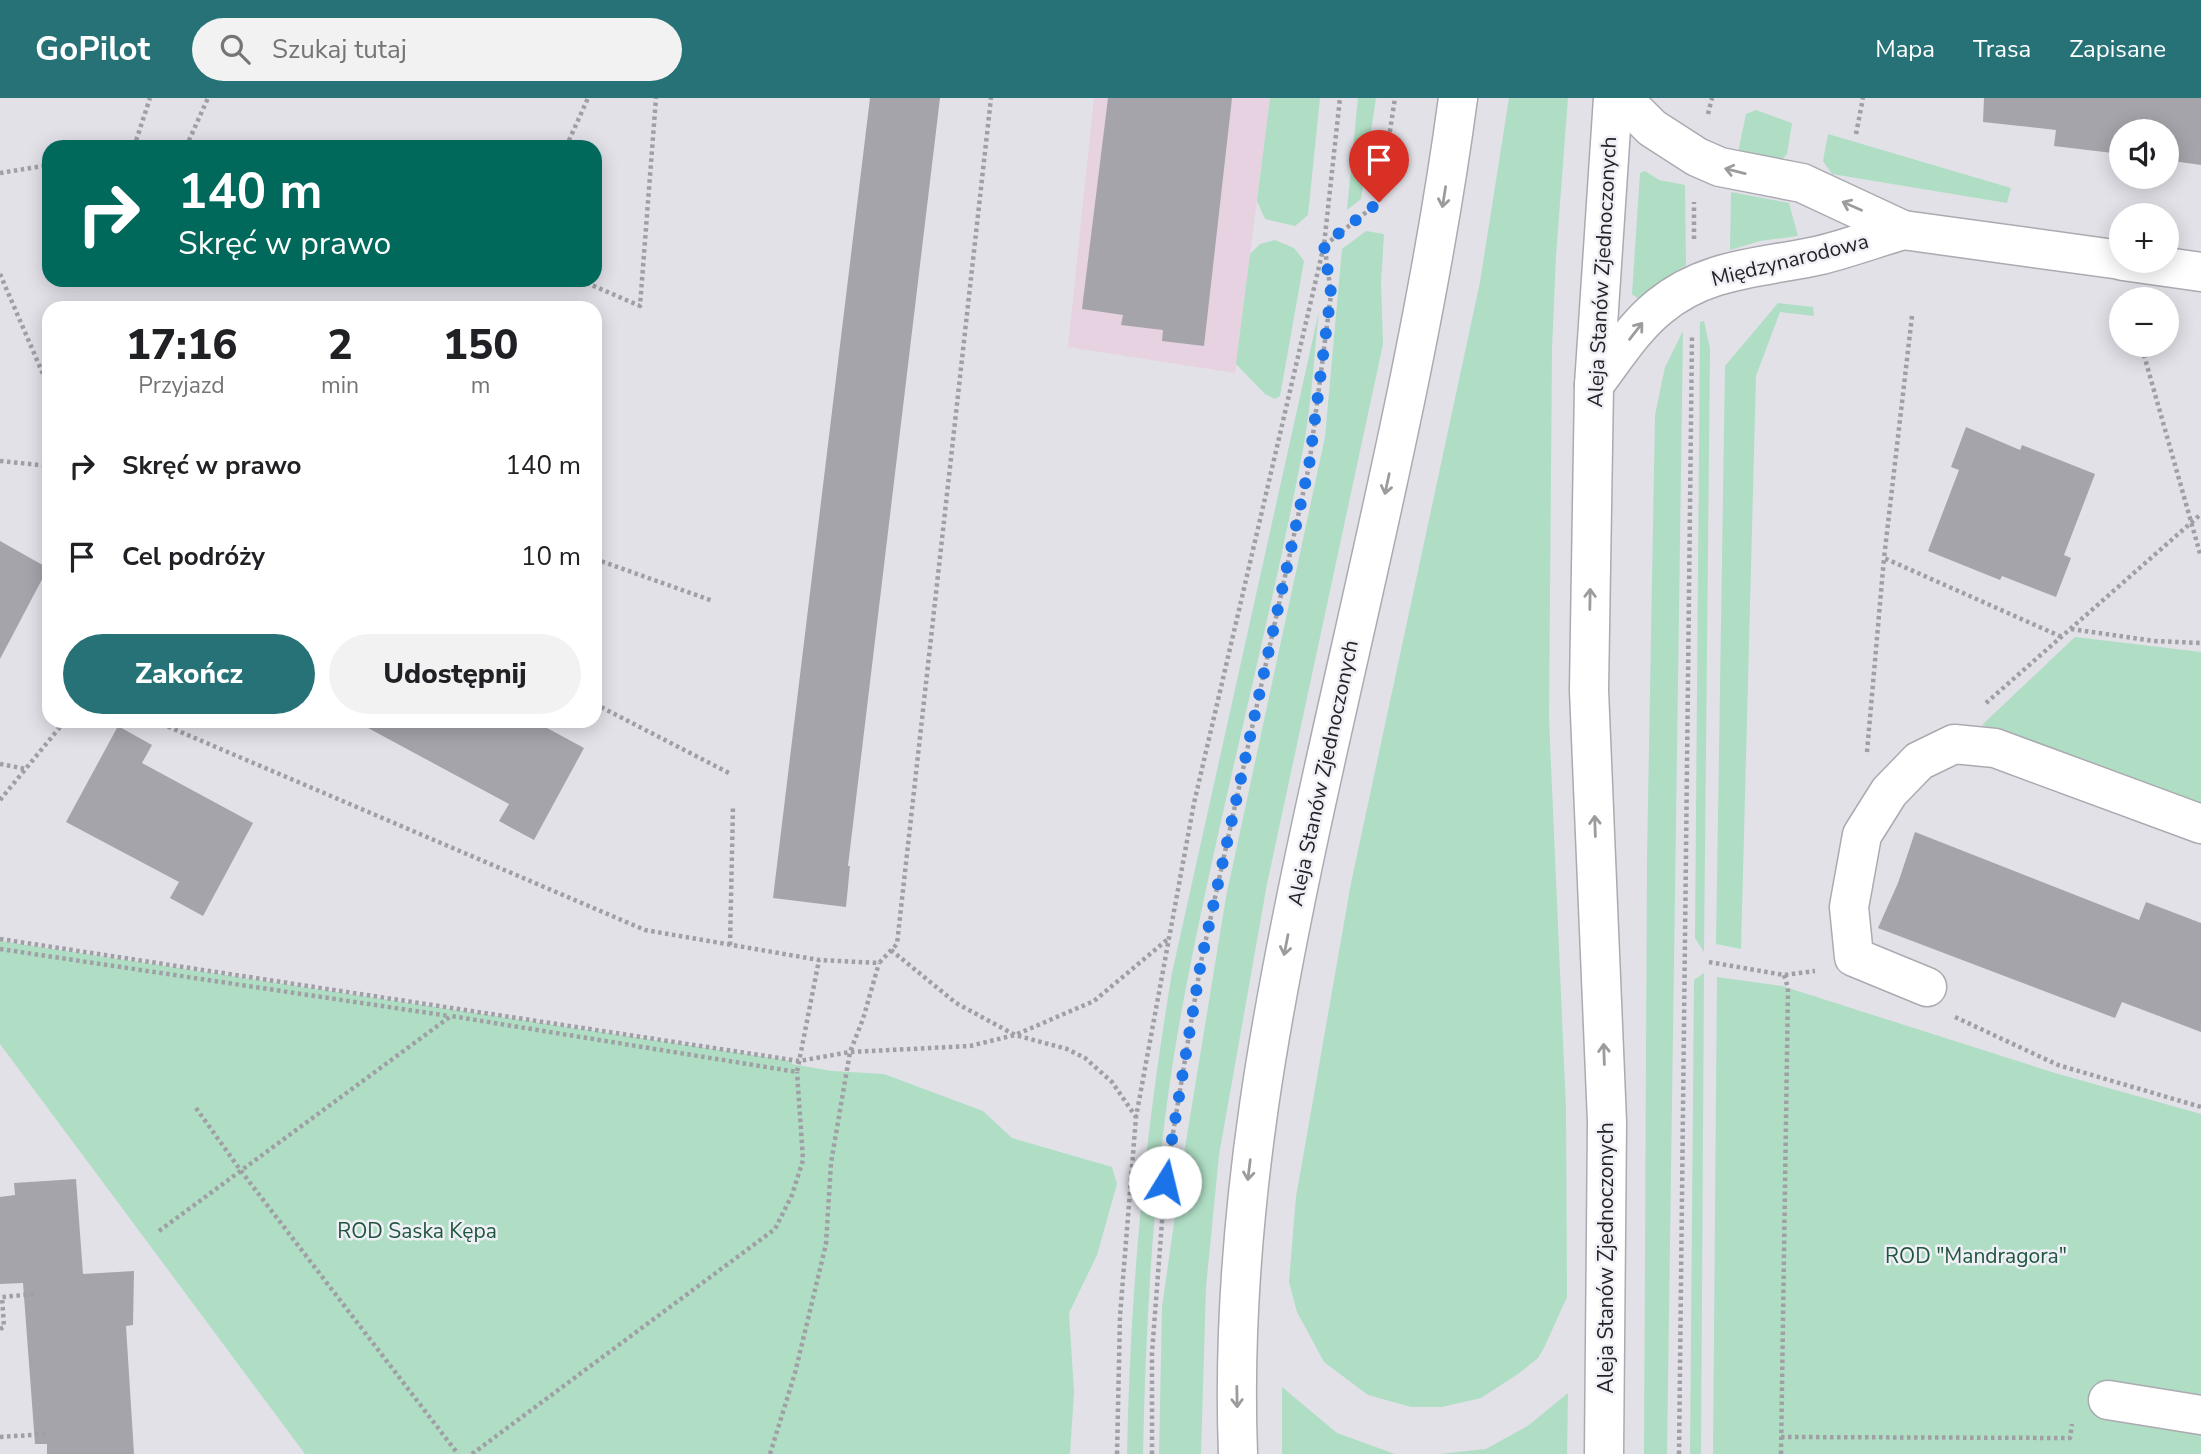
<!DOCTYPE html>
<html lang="pl">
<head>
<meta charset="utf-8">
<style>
	:root { --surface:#fff; --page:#f2f2f2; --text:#202124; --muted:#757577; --accent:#277277 }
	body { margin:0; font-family:"Nunito Sans",sans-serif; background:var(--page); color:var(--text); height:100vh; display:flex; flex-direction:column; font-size:26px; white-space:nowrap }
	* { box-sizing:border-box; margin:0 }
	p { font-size:23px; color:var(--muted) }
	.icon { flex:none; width:38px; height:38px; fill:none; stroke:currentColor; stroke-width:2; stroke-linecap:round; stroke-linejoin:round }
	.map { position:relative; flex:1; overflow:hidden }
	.side { position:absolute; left:42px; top:203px; width:560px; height:427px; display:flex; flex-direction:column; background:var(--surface); border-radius:21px; box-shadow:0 4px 18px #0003 }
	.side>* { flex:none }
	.top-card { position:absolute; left:42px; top:42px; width:560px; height:147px; border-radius:21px; box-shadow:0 4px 18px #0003; background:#00695c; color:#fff; overflow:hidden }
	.buttons { position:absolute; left:2109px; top:21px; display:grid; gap:14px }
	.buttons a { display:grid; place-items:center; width:70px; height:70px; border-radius:50%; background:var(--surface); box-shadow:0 4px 18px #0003; font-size:35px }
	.pin { position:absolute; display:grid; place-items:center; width:60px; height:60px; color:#fff; margin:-72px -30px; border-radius:50% 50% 50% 0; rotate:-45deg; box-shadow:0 0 7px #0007 }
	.pin .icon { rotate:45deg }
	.me { position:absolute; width:77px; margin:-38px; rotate:9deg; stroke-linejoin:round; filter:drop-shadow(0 0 5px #0008) }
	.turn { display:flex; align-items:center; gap:24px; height:147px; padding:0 21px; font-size:32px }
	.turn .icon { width:91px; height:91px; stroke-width:2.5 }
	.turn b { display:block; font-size:49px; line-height:60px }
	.eta { display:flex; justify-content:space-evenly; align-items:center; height:119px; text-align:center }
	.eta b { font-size:42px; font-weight:800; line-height:49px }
	.action { display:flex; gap:14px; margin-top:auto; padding:14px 21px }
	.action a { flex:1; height:80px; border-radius:42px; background:var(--accent); color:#fff; font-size:28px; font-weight:800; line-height:80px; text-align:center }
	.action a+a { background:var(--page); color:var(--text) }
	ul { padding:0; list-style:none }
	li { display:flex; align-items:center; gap:21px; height:91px; padding:0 21px }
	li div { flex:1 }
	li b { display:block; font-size:26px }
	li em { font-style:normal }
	header { display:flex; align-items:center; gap:42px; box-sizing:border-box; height:98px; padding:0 35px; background:var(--accent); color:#fff }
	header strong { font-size:33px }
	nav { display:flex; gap:38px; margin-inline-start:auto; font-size:24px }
	.search { width:490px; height:63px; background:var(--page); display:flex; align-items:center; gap:18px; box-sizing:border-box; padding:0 24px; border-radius:38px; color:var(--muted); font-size:26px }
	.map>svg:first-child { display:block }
	.commercial { fill:#e6d2e1 }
	.green { fill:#afdec4 }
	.building { fill:#a5a4ab }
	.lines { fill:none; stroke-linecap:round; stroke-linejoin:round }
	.minor-casing { stroke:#abaab1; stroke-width:41 }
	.major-casing { stroke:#abaab1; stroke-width:41 }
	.path { stroke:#a09fa5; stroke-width:4.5; stroke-dasharray:3.5 3.5; stroke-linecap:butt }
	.minor { stroke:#fff; stroke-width:38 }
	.major { stroke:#fff; stroke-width:38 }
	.oneway { stroke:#9c9c9d }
	.route { stroke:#1a73e8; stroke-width:12; stroke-dasharray:0 21.6 }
	.labels { text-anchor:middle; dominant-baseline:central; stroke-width:5; stroke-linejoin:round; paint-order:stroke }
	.street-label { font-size:21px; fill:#242326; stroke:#efeff6 }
	.park-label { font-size:21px; fill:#20563d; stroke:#efeff6 }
</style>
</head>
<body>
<header>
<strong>GoPilot</strong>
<div class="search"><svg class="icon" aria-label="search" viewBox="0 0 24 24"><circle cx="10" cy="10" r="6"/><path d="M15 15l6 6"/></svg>Szukaj tutaj</div>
<nav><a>Mapa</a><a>Trasa</a><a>Zapisane</a></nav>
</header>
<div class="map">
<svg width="2201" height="1356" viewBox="0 0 2201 1356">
	<rect width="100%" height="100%" fill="#e2e1e8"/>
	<path class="commercial" d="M1094,0h176l-35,275 -167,-26z"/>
	<g class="green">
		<path d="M1270,0h50l-12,117 -13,11 -30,-7 -8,-18z"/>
		<path d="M1358,0h18l-15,101 -14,11z"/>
		<path d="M1509,0h59l-12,158 -4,93 -3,370 17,390 1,188 -23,51 -6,10 -20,16 -37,24 -39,9h-31l-43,-12 -44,-33 -27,-50 -8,-30 7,-85 55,-314 129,-601z"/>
		<path d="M1756,12l36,13 -5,31 -11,11 -39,-8 9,-43z"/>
		<path d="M1828,36l183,54 -4,15 -175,-29 -9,-13z"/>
		<path d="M1645,73l14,9 26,5 1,80 -24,15 -23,19 -7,-5 8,-121z"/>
		<path d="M1731,94l58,11 9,33 -38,5 -30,9z"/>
		<path d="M1366,133l18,3 -3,49 2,61 -116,540 -48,271 -13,132 -5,167h-42l3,-147 21,-147 43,-263 99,-460 17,-188z"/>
		<path d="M1275,142l19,8 10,13 -24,135 -5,3 -10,-5 -29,-30 14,-110 10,-10z"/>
		<path d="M1778,205l35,4 1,9 -34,-4 -24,64 -15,573 -25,-5 9,-578z"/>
		<path d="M1319,213c-5,44 -7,89 -15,133 -37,196 -91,390 -126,587 -24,140 -32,281 -35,423h-16c3,-163 18,-321 45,-481z"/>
		<path d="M1704,223l6,27 -6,604 -9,-14 5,-616z"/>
		<path d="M1683,233l-16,1123h-23l3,-596 8,-443 10,-48z"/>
		<path d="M2075,539l126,15v155l-219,-82z"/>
		<path d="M0,843l792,120v3l40,7 52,3 99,37 29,27 100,29 5,17 -20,71 -28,58 5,79 -4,62h-765l-305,-410z"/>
		<path d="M1704,875l-3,481h-11l4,-474z"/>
		<path d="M1717,879l65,9 273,87 146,41v340h-488z"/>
		<path d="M1282,1289l55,46 58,21h-113z"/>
		<path d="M1568,1295l-1,61h-128l47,-5 43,-24z"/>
	</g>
	<g class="building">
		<path d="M870,0h70l-92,768h2l-4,41 -73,-9z"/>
		<path d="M1108,0h124l-28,248 -42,-5 1,-11 -42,-5 2,-10 -41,-6z"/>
		<path d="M1984,0h217v67l-35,-5v-29h-45v23l-67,-8 2,-16 -73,-8z"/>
		<path d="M1966,329l54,23 2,-5 73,29 -31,81 7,3 -15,39 -54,-21 -2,4 -72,-29 31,-81 -8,-3z"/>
		<path d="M0,443l48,27 -48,91z"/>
		<path d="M355,623h179l50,27 -50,92 -35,-19 10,-17z"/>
		<path d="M118,628l34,19 -10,18 111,60 -50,93 -33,-18 9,-16 -113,-60z"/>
		<path d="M1915,734l224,88 7,-18 55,21v109l-79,-30 -7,16 -237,-90 20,-45z"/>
		<path d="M76,1081l7,95 51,-3 -1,54 -7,1 8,128h-87v-10h-12l-12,-161 -23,1v-87l15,-2 -1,-12z"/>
	</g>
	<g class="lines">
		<defs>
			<g id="minor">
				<path d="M1622,0l30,30 45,29 23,10 82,16 101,47 218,30"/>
				<path d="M2123,163l78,11"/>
				<path d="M1594,287c20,-26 39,-57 65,-78 48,-40 104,-39 162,-52 28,-7 55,-17 82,-25"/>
				<path d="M1927,889l-73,-30 -5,-50 13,-72 27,-43 30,-31 35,-17 41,4 206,76"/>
				<path d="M2108,1302l93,15"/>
			</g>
			<g id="major">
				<path d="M1238,1356c-9,-235 36,-463 87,-691 49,-221 103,-441 133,-665"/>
				<path d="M1604,1356l3,-332 -18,-432 5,-305 19,-287"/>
			</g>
		</defs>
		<use href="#minor" class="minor-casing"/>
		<use href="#major" class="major-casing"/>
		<g class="path">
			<path d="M1708,16l4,-16"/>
			<path d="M1856,36l7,-36"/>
			<path d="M134,49l16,-49"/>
			<path d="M186,49l22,-49"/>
			<path d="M566,49l22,-49"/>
			<path d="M0,75l49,-8"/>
			<path d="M1694,141v-37"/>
			<path d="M1325,147l54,-43 16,-104"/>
			<path d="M0,176l49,114"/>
			<path d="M580,182l60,26 16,-208"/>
			<path d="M1912,218l-28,242 178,79"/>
			<path d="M2142,250l59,209"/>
			<path d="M0,363l49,5"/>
			<path d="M595,461l118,42"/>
			<path d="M2071,531l83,12 47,2"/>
			<path d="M1986,605l215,-189"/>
			<path d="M595,606l134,69"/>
			<path d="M155,623l490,209 174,30 60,3 18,-19 94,-846"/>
			<path d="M1867,654l17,-194"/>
			<path d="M0,666l26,5"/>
			<path d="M0,702l65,-79"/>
			<path d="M0,841l799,122 51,-9 120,-6 45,-11 79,-34 74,-62"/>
			<path d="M730,847l3,-139"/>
			<path d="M0,851l449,67"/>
			<path d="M891,852l65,53 59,32 52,14 18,9 27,24 24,35"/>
			<path d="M1709,864l75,13 31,-4"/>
			<path d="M1955,919l103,48 143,42"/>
			<path d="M196,1010l45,63 217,283"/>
			<path d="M159,1133l292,-215 346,56 22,-112"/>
			<path d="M0,1231l4,-2 -2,-30 33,-3"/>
			<path d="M0,1339l46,-3"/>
			<path d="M1781,1339l289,1 2,-14"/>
			<path d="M472,1356l303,-225 17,-34 11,-35 -6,-88"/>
			<path d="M770,1356l25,-81 31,-129 5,-81 19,-111 13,-33 16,-56"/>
			<path d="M1117,1356l3,-138 16,-199 58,-314 130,-558 16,-147"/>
			<path d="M1152,1356v-101l13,-171 36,-220 108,-496 22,-172 -6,-45"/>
			<path d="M1679,1356l13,-1119"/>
			<path d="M1781,1356l7,-466 -4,-13"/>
		</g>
		<use href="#minor" class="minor"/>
		<use href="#major" class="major"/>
	</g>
	<defs><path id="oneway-shaft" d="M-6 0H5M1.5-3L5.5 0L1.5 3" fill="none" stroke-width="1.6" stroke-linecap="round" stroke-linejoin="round" transform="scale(1.75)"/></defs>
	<g class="oneway">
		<use href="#oneway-shaft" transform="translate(1735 73) rotate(-166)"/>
		<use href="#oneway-shaft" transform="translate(1444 99) rotate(99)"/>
		<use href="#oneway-shaft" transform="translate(1852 108) rotate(-156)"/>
		<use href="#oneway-shaft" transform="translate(1636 233) rotate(-52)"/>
		<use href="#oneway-shaft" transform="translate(1387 386) rotate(102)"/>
		<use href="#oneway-shaft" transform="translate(1590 501) rotate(-89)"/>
		<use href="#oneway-shaft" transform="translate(1595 728) rotate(-92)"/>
		<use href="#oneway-shaft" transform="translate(1286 847) rotate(101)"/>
		<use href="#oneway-shaft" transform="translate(1604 956) rotate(-92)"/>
		<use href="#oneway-shaft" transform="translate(1249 1072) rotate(97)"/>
		<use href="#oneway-shaft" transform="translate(1237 1299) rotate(89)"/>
	</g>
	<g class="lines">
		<path class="route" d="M1165,1084l36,-220 108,-496 22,-173 -7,-48 55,-43"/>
	</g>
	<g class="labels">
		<g class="street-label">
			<text transform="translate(1790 162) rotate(-14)">Międzynarodowa</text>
			<text transform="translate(1602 174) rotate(-87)">Aleja Stanów Zjednoczonych</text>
			<text transform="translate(1323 675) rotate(-78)">Aleja Stanów Zjednoczonych</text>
			<text transform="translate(1606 1160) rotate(-90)">Aleja Stanów Zjednoczonych</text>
		</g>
		<g class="park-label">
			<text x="417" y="1133">ROD Saska Kępa</text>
			<text x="1976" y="1158">ROD "Mandragora"</text>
		</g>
	</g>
</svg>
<div class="buttons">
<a><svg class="icon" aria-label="sound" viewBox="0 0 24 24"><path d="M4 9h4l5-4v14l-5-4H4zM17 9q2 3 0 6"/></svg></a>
<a>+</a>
<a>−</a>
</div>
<div class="pin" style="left:1379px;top:104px;background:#d93025"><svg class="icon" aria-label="arrive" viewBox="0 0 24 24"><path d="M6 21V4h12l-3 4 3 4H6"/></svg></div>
<svg class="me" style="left:1165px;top:1084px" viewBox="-20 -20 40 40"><circle r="19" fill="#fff"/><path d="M0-13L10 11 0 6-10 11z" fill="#1a73e8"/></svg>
<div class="top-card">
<div class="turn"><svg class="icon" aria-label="right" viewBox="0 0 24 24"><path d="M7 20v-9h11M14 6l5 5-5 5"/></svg><div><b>140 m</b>Skręć w prawo</div></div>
</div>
<section class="side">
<div class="eta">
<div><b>17:16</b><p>Przyjazd</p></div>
<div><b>2</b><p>min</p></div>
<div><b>150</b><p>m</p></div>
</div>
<ul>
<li><svg class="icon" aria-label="right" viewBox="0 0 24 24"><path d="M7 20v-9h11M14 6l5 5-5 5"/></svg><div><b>Skręć w prawo</b></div><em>140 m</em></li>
<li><svg class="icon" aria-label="arrive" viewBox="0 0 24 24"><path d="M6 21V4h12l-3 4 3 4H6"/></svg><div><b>Cel podróży</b></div><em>10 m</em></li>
</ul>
<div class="action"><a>Zakończ</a><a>Udostępnij</a></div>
</section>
</div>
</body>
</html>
